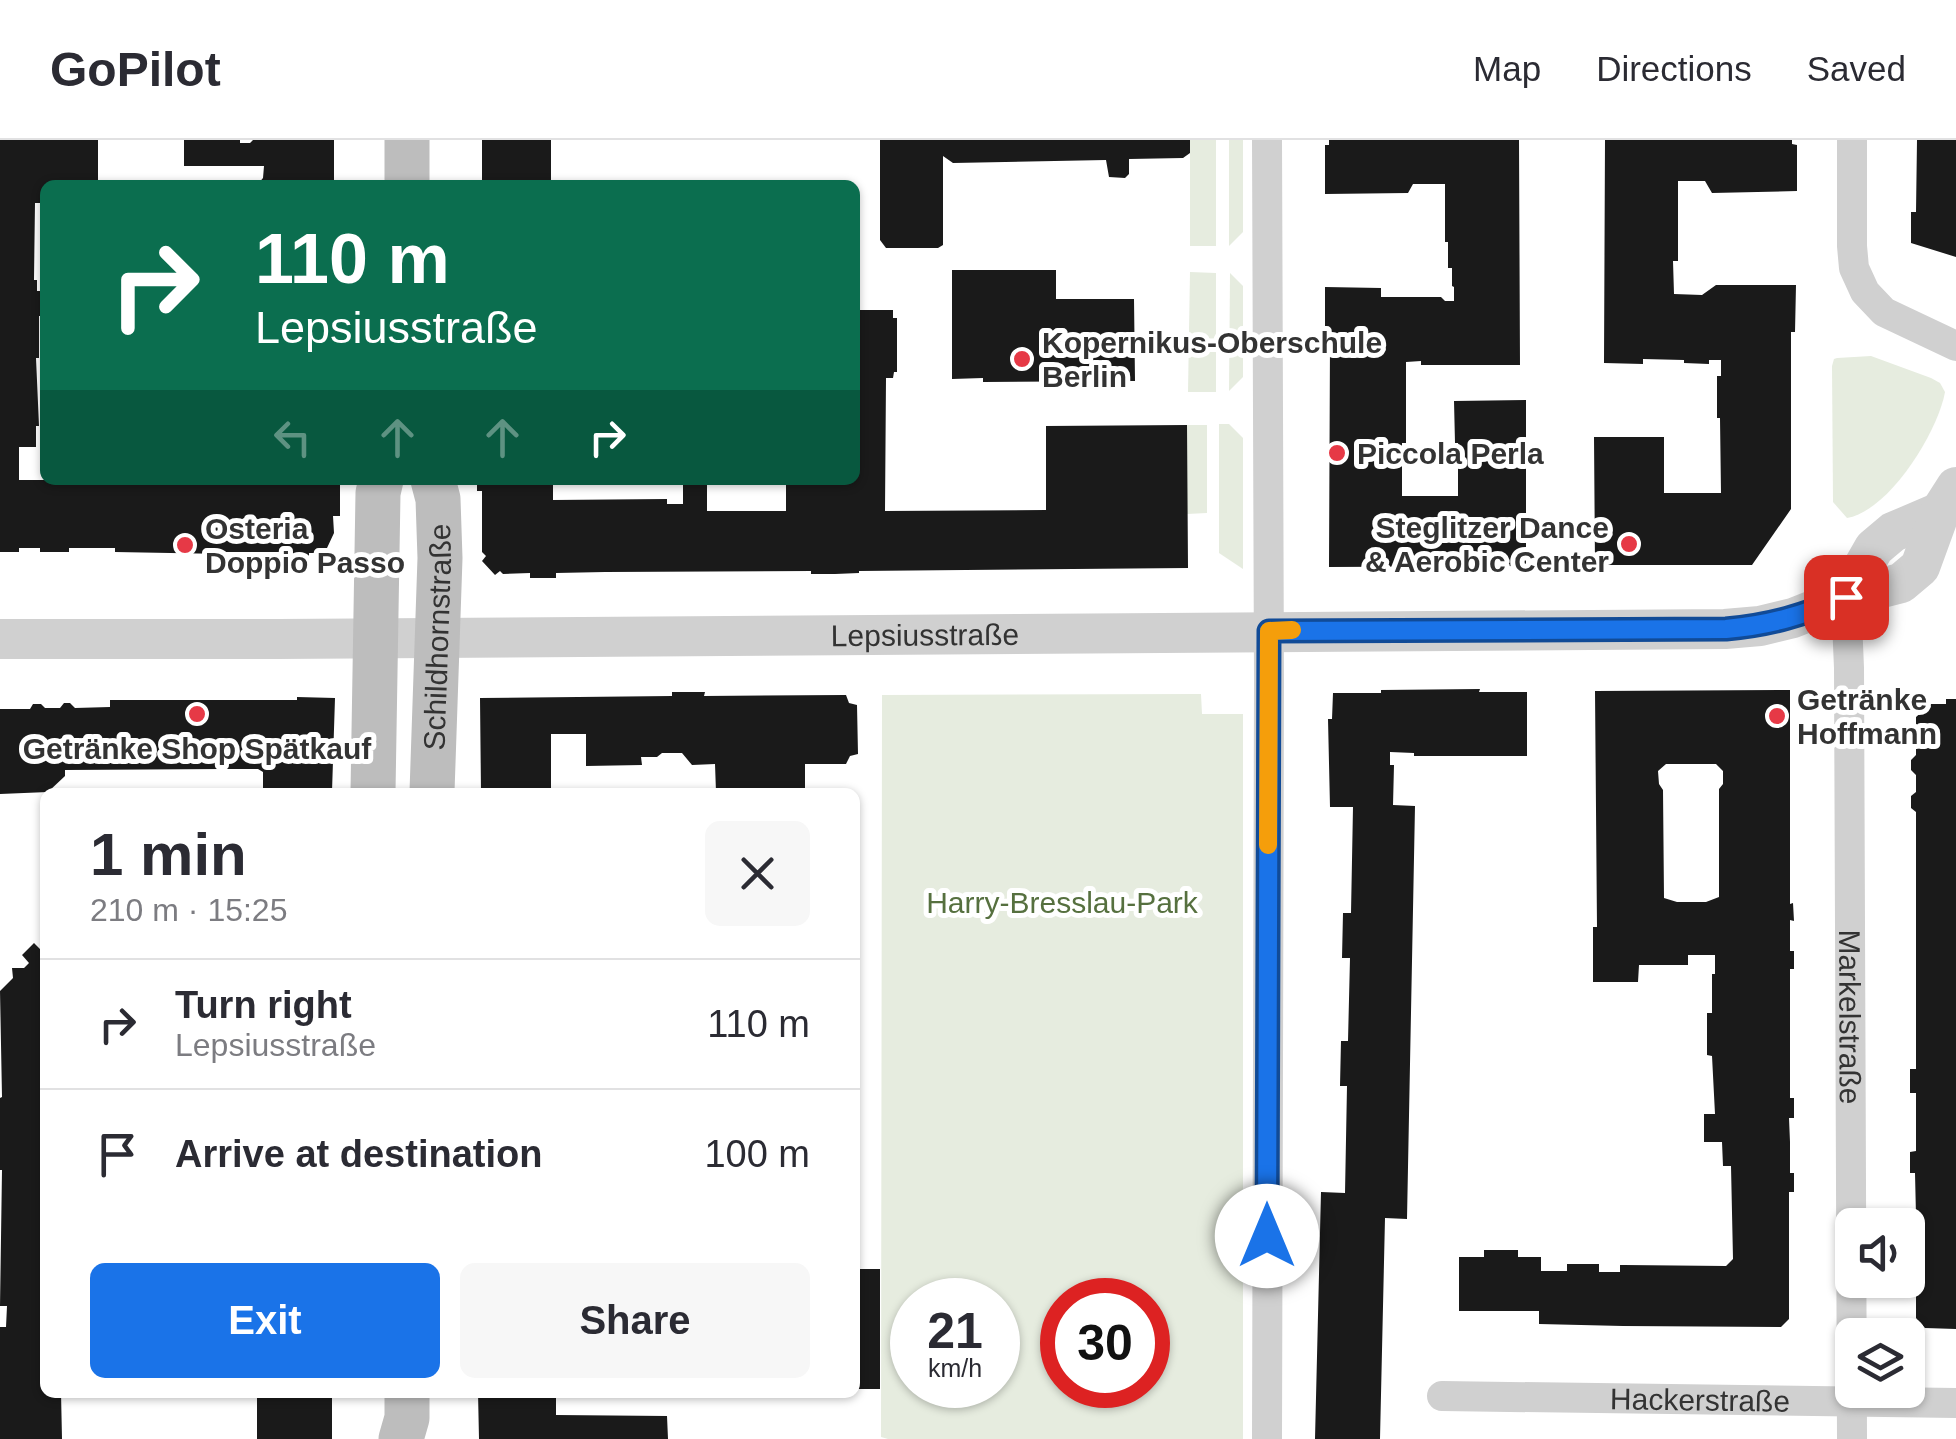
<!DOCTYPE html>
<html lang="en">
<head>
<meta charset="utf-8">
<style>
	:root { --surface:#fff; --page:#f7f7f7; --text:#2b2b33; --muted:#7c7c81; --line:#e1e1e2; --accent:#1a73e8 }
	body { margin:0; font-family:Helvetica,sans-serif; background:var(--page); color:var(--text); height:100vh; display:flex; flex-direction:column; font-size:38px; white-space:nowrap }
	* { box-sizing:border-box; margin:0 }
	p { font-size:32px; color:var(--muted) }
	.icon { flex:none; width:55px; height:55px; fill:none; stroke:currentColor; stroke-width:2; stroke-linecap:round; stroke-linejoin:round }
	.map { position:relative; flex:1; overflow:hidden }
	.side { position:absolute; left:40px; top:648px; width:820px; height:610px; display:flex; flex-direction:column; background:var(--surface); border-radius:15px; box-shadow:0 2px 8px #0004 }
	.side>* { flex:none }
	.banner { position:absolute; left:40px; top:40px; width:820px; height:305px; border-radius:15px; box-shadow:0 2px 8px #0004; background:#0b6e4f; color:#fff; overflow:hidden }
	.controls { position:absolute; left:1835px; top:1068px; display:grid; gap:20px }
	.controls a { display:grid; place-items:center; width:90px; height:90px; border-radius:15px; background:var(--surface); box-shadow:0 2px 8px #0004; font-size:50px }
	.speed { position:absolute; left:890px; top:1138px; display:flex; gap:20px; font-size:50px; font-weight:700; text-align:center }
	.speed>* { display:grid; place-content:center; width:130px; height:130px; border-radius:50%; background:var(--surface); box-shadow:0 2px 8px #0004; line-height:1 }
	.speed small { font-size:25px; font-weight:400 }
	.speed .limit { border:15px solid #d22; background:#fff; color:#111 }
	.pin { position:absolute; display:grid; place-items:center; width:85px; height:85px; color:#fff; margin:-42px; border-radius:20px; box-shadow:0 5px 15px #0006 }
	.me { position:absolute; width:110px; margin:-55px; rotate:0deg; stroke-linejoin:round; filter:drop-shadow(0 0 8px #0008) }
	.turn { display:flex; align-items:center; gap:35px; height:210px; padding:0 50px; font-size:45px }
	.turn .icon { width:130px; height:130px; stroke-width:2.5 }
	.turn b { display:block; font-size:70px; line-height:85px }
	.lanes { display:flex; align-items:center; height:95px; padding:0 50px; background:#0003; justify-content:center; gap:50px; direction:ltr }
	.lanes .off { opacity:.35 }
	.round { display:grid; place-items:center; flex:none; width:105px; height:105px; border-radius:15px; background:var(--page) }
	.overview { display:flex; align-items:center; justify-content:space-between; height:170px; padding:0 50px }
	h1 { font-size:60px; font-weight:800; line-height:75px }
	.action { display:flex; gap:20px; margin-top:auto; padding:20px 50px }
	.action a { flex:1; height:115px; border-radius:15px; background:var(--accent); color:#fff; font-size:40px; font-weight:800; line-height:115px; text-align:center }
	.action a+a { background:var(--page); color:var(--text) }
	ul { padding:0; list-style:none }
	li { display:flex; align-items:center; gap:30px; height:130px; padding:0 50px; border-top:2px solid var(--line) }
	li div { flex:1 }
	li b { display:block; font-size:38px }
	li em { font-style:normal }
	header { display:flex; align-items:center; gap:60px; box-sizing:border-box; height:140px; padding:0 50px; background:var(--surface); border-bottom:2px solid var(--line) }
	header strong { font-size:48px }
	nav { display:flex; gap:55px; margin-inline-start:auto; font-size:35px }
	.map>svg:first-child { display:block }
	.green { fill:#e6ecdf; fill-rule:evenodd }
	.building { fill:#1a1a1a; fill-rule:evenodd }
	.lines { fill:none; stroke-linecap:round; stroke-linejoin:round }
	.minor { stroke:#d0d0d0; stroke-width:30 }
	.tertiary { stroke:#d0d0d0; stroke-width:40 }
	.secondary { stroke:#bdbdbd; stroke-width:45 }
	.route-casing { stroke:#114b97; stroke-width:25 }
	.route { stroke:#1a73e8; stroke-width:18 }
	.slow { stroke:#f59e0b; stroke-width:18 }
	.poi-dot { fill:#e63946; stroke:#fff; stroke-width:4 }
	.labels { text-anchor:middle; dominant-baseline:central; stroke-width:10; stroke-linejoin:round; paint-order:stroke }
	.poi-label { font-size:30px; font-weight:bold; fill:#333; stroke:#fff; text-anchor:start }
	.street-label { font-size:30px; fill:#333; stroke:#fff }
	.park-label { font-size:30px; fill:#56703f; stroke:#fff }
</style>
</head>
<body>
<header>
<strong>GoPilot</strong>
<nav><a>Map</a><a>Directions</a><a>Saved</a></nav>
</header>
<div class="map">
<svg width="1956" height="1299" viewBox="0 0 1956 1299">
	<rect width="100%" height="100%" fill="#fff"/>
	<g class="green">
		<rect x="1190" y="0" width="26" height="106"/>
		<path d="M1229,0h14v92l-14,14z"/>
		<path d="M1190,132l26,1v119h-28z"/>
		<path d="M1230,133l13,13v91l-14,14z"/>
		<path d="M1871,216l60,22 9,5 5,9c-7,40 -56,119 -98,126l-14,-16 -1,-136 2,-7 3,-1z"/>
		<path d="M1219,284h10l14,14v131l-24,-16z"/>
		<path d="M1187,285h20v88l-20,1z"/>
		<path d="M1201,554l1,20h41v725h-355l-7,-2 1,-742zM998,1160v85h-86v-85zM1148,1160v85h-86v-85z"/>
	</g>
	<g class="building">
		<path d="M0,0h98v45h-53v18h-10l-1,77h3v11h8v25h-6v42h-3l3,68h-3v21h-17v33h126v4l111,1 -1,-5h85v36h-7l1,17 -7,15 -10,5h-8v3l-29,1v-5h-54v2l-111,-2v-4h-46v4h-29v-4h-21v4h-19z"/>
		<path d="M184,0h56v3h10l3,-3h81v45h-77l6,-7 1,-12h-80z"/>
		<rect x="482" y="0" width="69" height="45"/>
		<path d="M880,0h310v13l-7,5 -54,1v15l-4,4 -16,-1 -3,-17 -153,3 -10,-7v89l-5,3h-52l-6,-8z"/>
		<path d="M1329,0h190l1,225h-99v-4l-15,1v81h-4v53h56v-53h-3l-1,-42 72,-1v166l-197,1 1,-227h-5v-53l56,1v9h60l4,4h9v-14l-2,-1v-18h-4v-26h-3v-58h-32l-5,9 -83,1v-49h4z"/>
		<path d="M1605,0h187v4l5,1v46l-85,2 -7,-12h-27v80h-5l1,33 28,1 14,-10h80l-1,47h-4v177l-39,56h-157l-1,-128h70v56h57l-1,-75h-3v-42h4v-16h-12v4l-25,-1v-3l-41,-1v5l-39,-1z"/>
		<path d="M1917,0h39v117l-45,-14v-31h5z"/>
		<path d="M952,130h104v29h78l1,82 -152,1v-4l-31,1z"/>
		<path d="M855,170h38v8h4v54h-3l-1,6h-7l-1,133 161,-1v-84l141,-1 1,143 -329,3v2l-24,1h-24v-3l-206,1 -49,1v5h-26v-5l-27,1 -3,-3 -5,4 -13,-14 4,-5 -4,-4v-61h-5v-11h76v20l114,-1v5h16v-24h24v31h79v-31h69z"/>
		<path d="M1480,549l-1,3h48v64h-113v-3l-24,-1v13h4l-1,40 22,1 -8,413 -22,-1 -5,221h-65l6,-247 24,1 2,-107h-7l1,-45h7l2,-83h-8l1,-45h8l2,-106h-23l-2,-88h4l1,-26h48v-3z"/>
		<path d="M1790,550v214l3,-1 1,18 -4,-1v31h4v18h-4v129h4v20h-5l1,24v31h4v19h-5v127l-8,8 -158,-1 -84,-2v-13h-80v-54h25v-7h34v7h23v14h26v-7h32v8h21v-7h4l102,1 7,-7 -2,-93h-8l-1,-24h-18v-28h11l-3,-58 -5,-1v-42h5v-39h3v-19h-27v10h-49l-1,17h-45v-55h4l-2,-236zM1666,624h50l7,7v13l-4,5v108l-13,5h-29l-13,-4 -1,-108 -4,-6 -1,-13z"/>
		<path d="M672,552h33l-1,4 142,-1 3,8 8,2 1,49 -8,2 -4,8h-41v28h-89l-1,-28 -23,1 -10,-12h-20l-5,4h-16l1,8 -56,1v-32h-35v58h-70l-1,-94 192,-2z"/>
		<path d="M297,557l38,1 -3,94h-69v-20l-5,-3h-36l-157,1v6l-17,16 -48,2v-85h30l3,-5h8l4,4h15l4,-5h6l5,5 35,-1v-7h187z"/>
		<path d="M1946,559h10v630l-31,-1 -9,-10v-59h-7l1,-20h6v-23l-1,-43h-5v-21l6,-1v-58h-6v-24h6v-257l-5,-4v-12l5,-4v-17l-5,-5v-10l5,-5v-38l15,-13h15z"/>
		<path d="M34,803l7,7 4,-3v445h16l1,47h-62v-112h6l1,-21h-7l2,-136h-2v-72l2,-1 -2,-106 13,-13 -1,-10h12l5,-5 -7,-8z"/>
		<rect x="855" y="1129" width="25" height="120"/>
		<rect x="257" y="1252" width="75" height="47"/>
		<path d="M478,1252h78v23l111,1 1,23h-189z"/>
	</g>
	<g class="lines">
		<g class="minor">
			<path d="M1267,0l2,541 -2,758"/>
			<path d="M1852,0v106l2,22 11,24 19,20 72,34"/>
			<path id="s1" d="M1846,457l3,71 3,771"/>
			<path id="s2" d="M1442,1256l514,7"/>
		</g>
		<g class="tertiary">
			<path d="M1846,457l28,-49 19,-16 47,-20"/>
			<path id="s3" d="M0,499h278l1447,-10 35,-3 33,-8 53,-21 55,-14 19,-16 20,-55 16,-25"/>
		</g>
		<g class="secondary">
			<path d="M407,45v-45"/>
			<path d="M373,652l5,-299 3,-13"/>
			<path id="s4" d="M432,652l8,-234 -2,-59 -5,-19"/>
			<path d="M401,1299l6,-21v-26"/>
		</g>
	</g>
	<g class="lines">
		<defs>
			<path id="route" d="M1267,1096l2,-605 457,-2c45,-4 78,-14 120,-32"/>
		</defs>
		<use href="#route" class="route-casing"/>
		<use href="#route" class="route"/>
		<path class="slow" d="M1268,705l1,-214 23,-1"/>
	</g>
	<g class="poi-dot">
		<circle cx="1022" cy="219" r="10"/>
		<circle cx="1337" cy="313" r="10"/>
		<circle cx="1629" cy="404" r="10"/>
		<circle cx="185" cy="405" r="10"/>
		<circle cx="197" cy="574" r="10"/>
		<circle cx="1777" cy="576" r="10"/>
	</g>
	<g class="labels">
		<g class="poi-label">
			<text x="1042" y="202">Kopernikus-Oberschule<tspan x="1042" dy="34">Berlin</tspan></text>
			<text x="1357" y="313">Piccola Perla</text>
			<text x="1609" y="387" text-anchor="end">Steglitzer Dance<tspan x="1609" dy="34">&amp; Aerobic Center</tspan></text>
			<text x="205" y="388">Osteria<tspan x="205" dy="34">Doppio Passo</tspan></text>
			<text x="1797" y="559">Getränke<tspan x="1797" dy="34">Hoffmann</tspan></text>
			<text x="197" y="608" text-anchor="middle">Getränke Shop Spätkauf</text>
		</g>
		<g class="street-label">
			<text stroke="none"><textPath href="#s3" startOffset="925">Lepsiusstraße</textPath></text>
			<text stroke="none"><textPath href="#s4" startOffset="155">Schildhornstraße</textPath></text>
			<text stroke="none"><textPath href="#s1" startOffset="420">Markelstraße</textPath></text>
			<text stroke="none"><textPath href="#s2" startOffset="258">Hackerstraße</textPath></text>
		</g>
		<g class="park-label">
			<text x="1062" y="762">Harry-Bresslau-Park</text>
		</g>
	</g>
</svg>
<div class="controls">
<a><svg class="icon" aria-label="sound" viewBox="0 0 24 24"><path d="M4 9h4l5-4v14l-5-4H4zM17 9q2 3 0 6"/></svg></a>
<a><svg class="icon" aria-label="layers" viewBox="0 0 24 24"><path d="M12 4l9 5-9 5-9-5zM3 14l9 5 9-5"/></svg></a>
</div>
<div class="speed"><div>21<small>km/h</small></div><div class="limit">30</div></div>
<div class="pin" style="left:1846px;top:457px;background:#d93025"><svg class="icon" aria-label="arrive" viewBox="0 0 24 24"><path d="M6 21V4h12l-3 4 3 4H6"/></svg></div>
<svg class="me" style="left:1267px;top:1096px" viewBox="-20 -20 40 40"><circle r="19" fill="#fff"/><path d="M0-13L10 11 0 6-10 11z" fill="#1a73e8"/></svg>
<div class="banner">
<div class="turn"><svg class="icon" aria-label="right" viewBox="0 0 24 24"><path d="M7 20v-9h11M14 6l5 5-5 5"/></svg><div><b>110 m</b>Lepsiusstraße</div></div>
<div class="lanes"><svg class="icon off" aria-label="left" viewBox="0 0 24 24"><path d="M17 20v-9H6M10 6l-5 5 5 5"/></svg><svg class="icon off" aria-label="ahead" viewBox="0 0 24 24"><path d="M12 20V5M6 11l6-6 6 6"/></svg><svg class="icon off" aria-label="ahead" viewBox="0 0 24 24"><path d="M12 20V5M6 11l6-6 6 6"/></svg><svg class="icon" aria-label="right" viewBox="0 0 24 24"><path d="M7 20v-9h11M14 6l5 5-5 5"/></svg></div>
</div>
<section class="side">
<div class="overview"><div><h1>1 min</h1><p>210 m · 15:25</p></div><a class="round"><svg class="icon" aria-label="close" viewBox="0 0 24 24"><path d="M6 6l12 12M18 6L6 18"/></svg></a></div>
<ul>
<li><svg class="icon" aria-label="right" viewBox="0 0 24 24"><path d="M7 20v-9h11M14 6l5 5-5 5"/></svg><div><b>Turn right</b><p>Lepsiusstraße</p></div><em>110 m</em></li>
<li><svg class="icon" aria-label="arrive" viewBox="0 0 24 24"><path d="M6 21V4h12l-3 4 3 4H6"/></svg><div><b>Arrive at destination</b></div><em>100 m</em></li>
</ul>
<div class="action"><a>Exit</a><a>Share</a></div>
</section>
</div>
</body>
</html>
